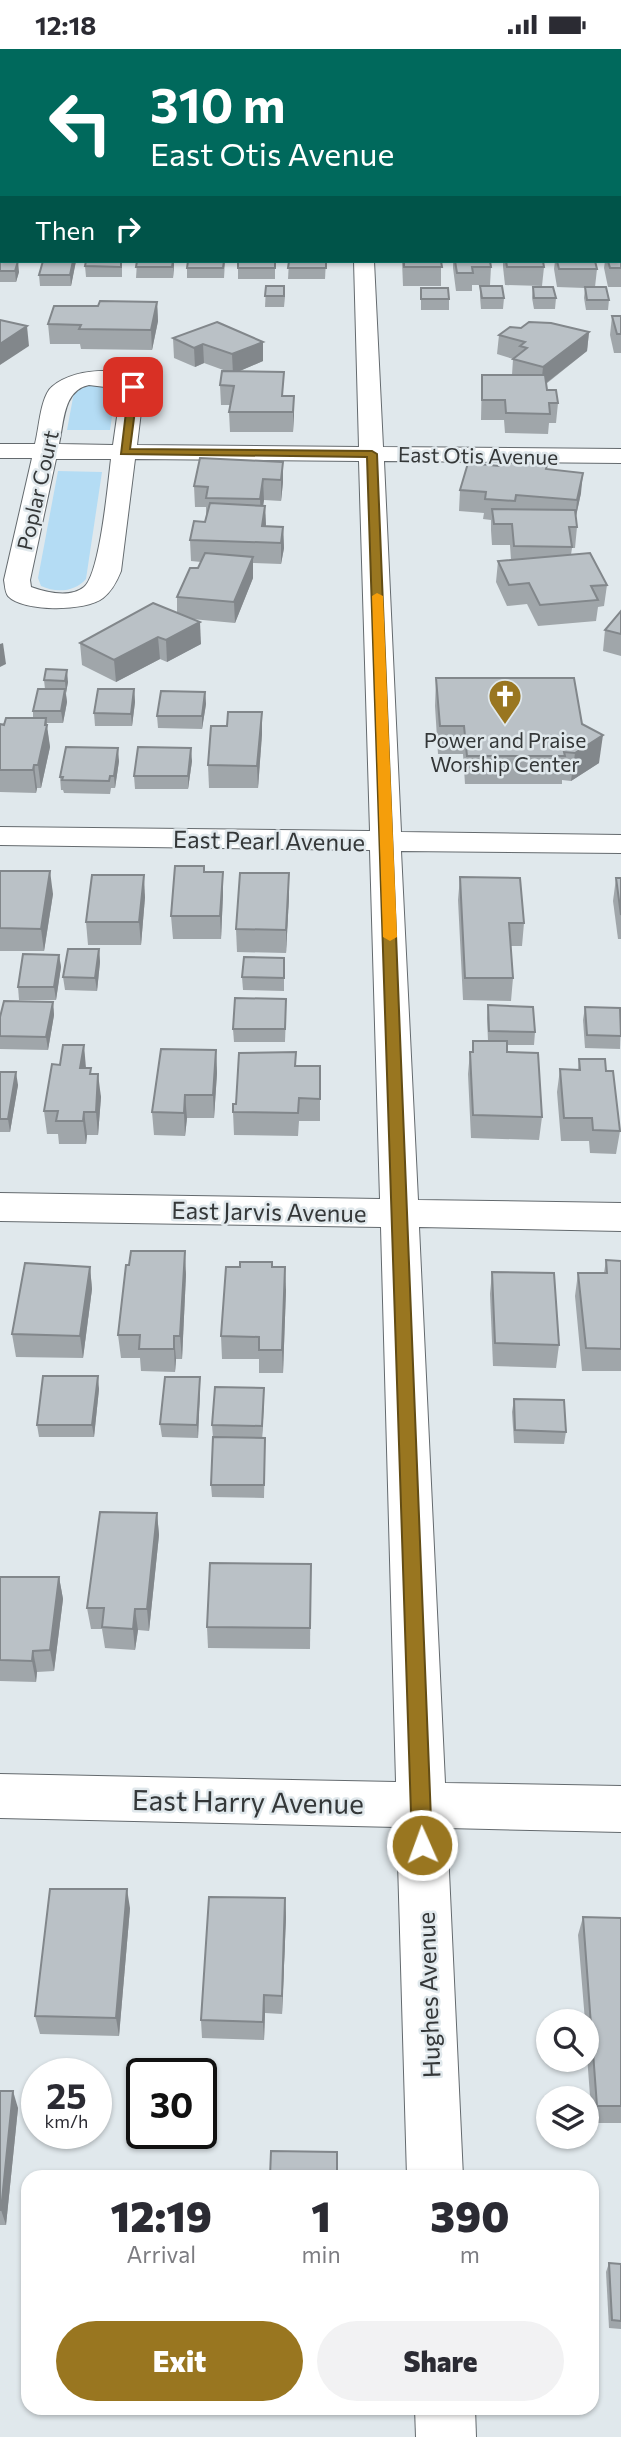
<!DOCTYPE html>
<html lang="en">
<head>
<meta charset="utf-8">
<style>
	:root { --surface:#fff; --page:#f2f2f3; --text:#2b2b33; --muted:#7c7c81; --accent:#997620 }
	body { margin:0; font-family:Commissioner,sans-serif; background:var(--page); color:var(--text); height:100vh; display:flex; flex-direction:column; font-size:26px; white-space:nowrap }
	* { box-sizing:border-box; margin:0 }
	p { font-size:23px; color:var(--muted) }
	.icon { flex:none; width:38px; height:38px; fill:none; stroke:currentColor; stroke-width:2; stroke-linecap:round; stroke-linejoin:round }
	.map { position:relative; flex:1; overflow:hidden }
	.sheet { position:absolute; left:21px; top:2121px; width:578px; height:245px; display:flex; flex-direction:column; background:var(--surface); border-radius:21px; box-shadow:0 2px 5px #0004 }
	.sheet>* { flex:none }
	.top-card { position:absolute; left:0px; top:0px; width:621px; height:214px; box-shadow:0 2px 5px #0004; background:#00695c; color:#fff; overflow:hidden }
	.buttons { position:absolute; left:536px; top:1960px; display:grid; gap:14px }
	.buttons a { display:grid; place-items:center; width:63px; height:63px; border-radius:50%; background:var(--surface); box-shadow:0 2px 5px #0004; font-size:35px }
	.speed { position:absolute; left:21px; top:2009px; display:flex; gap:14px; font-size:35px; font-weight:700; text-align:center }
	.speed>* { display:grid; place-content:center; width:91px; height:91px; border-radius:50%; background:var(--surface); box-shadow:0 2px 5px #0004; line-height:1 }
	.speed small { font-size:18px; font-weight:400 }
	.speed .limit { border:4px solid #111; border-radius:10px; background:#fff; color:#111 }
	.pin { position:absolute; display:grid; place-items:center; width:60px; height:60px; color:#fff; margin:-30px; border-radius:14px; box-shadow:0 4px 10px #0006 }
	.me { position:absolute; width:77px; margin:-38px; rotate:358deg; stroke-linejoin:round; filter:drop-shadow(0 0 5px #0008) }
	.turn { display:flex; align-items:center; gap:24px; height:147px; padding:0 35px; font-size:32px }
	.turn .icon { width:91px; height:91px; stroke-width:2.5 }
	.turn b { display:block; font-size:49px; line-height:60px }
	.then { display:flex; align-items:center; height:66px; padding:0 35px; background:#0003; gap:14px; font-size:26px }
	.eta { display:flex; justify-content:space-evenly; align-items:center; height:119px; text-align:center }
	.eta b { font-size:42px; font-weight:800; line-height:49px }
	.action { display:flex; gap:14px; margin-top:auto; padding:14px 35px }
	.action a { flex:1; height:80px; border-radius:42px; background:var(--accent); color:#fff; font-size:28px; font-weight:800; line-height:80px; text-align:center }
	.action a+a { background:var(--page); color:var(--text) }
	.status { display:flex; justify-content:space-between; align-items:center; height:49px; padding:0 35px; background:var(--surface); direction:ltr }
	.status svg { height:19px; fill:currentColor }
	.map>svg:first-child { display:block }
	.green { fill:#b4dcf4 }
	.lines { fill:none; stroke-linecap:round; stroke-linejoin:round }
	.minor-casing { stroke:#646a6e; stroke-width:2 }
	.minor { fill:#fff; fill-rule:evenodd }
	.wall { fill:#a0a6aa }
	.shaded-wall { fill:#82878b }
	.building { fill:#bac1c6; stroke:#82878b; stroke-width:2 }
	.route { fill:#997620; stroke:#634d15; stroke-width:2 }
	.slow { fill:#f59e0b }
	.labels { text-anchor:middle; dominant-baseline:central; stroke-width:5; stroke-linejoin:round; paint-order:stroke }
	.far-street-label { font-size:21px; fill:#343738; stroke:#e0e8ec }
	.far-poi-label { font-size:21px; fill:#343738; stroke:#e0e8ec }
	.street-label { font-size:24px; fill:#343738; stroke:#e0e8ec }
	.near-street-label { font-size:28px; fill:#343738; stroke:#e0e8ec }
</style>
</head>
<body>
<div class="status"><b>12:18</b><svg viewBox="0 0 49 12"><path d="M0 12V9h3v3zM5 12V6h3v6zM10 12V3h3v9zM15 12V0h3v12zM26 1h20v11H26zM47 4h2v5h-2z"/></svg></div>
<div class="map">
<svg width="621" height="2388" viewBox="0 0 621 2388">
	<rect width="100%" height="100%" fill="#e0e8ec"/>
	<g class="green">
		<path d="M89,335l27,6 -6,40h-43l7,-38z"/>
		<path d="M58,422l44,1 -16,107c-11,13 -30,14 -45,7l-3,-8z"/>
	</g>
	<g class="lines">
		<defs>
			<g id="minor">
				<rect x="348" y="0" width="16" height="2"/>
				<rect x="620" y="74" width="1" height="10"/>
				<rect x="0" y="184" width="2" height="12"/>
				<rect x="620" y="189" width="1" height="12"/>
				<path d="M354,212h20l9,186 238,2v14l-237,-2 17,371 220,3v18l-220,-2 17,349 203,3v28l-202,-4 26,556 176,3v46l-174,-4 16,349h-56l-10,-350 -397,-9v-44l396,8 -15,-555 -381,-6v-28l380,6 -10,-349 -370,-5v-18l370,4 -11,-370 -224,-2 -14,112c-4,10 -9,20 -18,27 -18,14 -80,14 -95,-2 -3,-4 -3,-11 -4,-16l28,-122h-32v-14h35c4,-15 5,-41 14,-54 18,-22 79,-27 95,-3l-7,58 222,2zM89,336l32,4 -8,56 -54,-1c5,-22 4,-54 30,-59zM56,410h55c-3,24 -11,115 -27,128 -14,11 -36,6 -53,0l-1,-7z"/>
				<path d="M415,2359h60l1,29h-60z"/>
			</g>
		</defs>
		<use href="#minor" class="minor-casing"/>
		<use href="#minor" class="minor"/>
	</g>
	<g class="wall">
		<rect x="383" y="0" width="49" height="2"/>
		<path d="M621,0v29h-1v-27z"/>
		<rect x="620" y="138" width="1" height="34"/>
		<path d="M621,201v37h-13l-4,-19 1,-7h15z"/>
		<path d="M0,212l19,11 -3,10h-16z"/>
		<path d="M43,212h33l-5,25h-31l-1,-11z"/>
		<path d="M86,212h36v16h-36l-1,-11z"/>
		<path d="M137,212h37l-1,17h-37z"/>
		<path d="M225,212l-1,17h-37v-10z"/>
		<path d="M275,212v18h-37v-11z"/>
		<path d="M289,212h37l-1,18h-37z"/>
		<path d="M402,212h39v25h-38z"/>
		<path d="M453,212h37l1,6 -1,18h-18v6h-16l-3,-23z"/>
		<path d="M503,212h40l1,6 -2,19 -37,-1 -2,-18z"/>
		<path d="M555,212h40l2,8 -2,18 14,13 -1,10h-22l-2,-12 1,-10 -28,-1 -3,-18z"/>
		<path d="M266,237l19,11 -1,10h-19z"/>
		<path d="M480,237l24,12 -1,11h-22l-1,-12z"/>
		<path d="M533,238l23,11 -1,11h-21l-2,-11z"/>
		<path d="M421,239l28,11v11h-28z"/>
		<path d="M157,253l1,19 -6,29 -71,-1 -1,-5h-30l-2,-20 50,-18z"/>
		<path d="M612,267h9v37h-7l-4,-18z"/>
		<path d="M217,273l46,39 -24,10 44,25h11l-1,36h-63l-1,-20 1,-7h-9l-1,-20 6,-14 -22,-8 -9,4 -21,-9 -1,-20z"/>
		<path d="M521,279l68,4 -2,19 -41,33 1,6 11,13 -2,20h-7l-1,11 -43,-1 -1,-13h-23l1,-45h30l1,-16 -16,-5 2,-19z"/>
		<path d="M283,413v20l-2,19 -17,-1 -1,6h2l1,20 17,1 1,21 -3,16 -28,-1v15l-18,45 -43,-4 9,25 -34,18 -7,-3 -44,23 -34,-17 -2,-22 97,-30v-16l21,-29 3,-6 -10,-1 -1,-21 15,-18 1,-6v-9h-11l-1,-21z"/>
		<path d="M547,416l-1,5 35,23 -5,23 1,11 -2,21h-3l-1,7 36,30 -3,21 -6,1 -2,14 -58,5 -11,-22 -20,2 -11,-24 2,-21 13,-1 -1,-15h-18l-1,-15v-10l-8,-1 1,-6 -25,-2 1,-21 39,-24z"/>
		<path d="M621,562v45l-18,-5 2,-21z"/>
		<path d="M46,620l22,13 -2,11 1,9 -4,21h-17l4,24 -9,41h-4l-1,5 -36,-1v-68l33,-6v-7l12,-22 -1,-9z"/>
		<path d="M436,629l146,46 17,39 -28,18 -9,-1v4h-97l-2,-30h-25l-3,-48z"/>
		<path d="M134,640l1,13 -3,24h-37l-1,-13z"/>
		<path d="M205,643l1,12 -4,25 -44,-1 -1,-12z"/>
		<path d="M262,685l-4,54h-49l-1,-23z"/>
		<path d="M119,712l-4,27h-4l-1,6 -46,-1 -1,-3h-2l-1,-13z"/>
		<path d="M192,712l-4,28h-53l-1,-13z"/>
		<path d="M204,817v6h19v22l-2,45h-48l-2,-23z"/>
		<path d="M0,822l53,23 -9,57h-44z"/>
		<path d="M460,828l64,46 -2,23h-12l3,32 -2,23 -48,-1 -5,-100z"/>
		<path d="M616,829h5v61h-3l-5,-38z"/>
		<path d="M289,847l-3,57 -49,-1 -1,-23z"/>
		<path d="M145,848l-4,48h-53l-2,-23z"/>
		<path d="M99,900l1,13 -3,29 -32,-1 -2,-13z"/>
		<path d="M59,906l2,12 -5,33h-37l-1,-13z"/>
		<path d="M284,909v33l-41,-1 -1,-13z"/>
		<path d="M53,953l1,13 -6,35 -48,-1v-32z"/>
		<path d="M488,956l47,27 -1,13h-27v7l35,65 -3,23 -68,-2 -3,-64 2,-22h2l1,-11h15l-1,-23z"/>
		<path d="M585,958l36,17 -1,25 -35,-1 -2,-28z"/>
		<path d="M286,963l-1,30h-51l-1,-13z"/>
		<path d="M216,1001l1,23 -3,45h-27l-2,18 -31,-1 -2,-23z"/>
		<path d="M579,1010l27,12 14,60 -4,23 -26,-1 -1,-12h-28l-4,-49 3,-23 18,1z"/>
		<path d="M296,1017h24v55h-21l-1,15 -64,-1 -1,-23z"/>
		<path d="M86,1019l6,6 9,23 -3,38h-11l-1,9h-27l-1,-10h-11l-3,-23z"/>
		<path d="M0,1023l18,13 -8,47h-10z"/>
		<path d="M606,1211l15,1v110h-39l-7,-75 3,-23h26z"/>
		<path d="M90,1218l2,22 -9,69 -67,-1 -4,-23z"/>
		<path d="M273,1218l13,23 -3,83h-24v-14h-37l-1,-23z"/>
		<path d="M492,1223l67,73 -3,23 -63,-2 -3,-72z"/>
		<path d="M186,1225l-4,85h-6l-1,13 -34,-1 -1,-13h-19l-3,-23z"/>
		<path d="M264,1339l-2,50 3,13 -1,47 -52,-1 -1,-12 2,-47 -1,-13z"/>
		<path d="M99,1340l-5,48h-55l-2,-12z"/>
		<path d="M200,1341l-2,48 -36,-1 -2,-13z"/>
		<path d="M514,1350l52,33 -2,12 -50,-1 -2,-31z"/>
		<path d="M157,1464l2,22 -10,96 -11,-1 -3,20 -30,-2 -3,-19h-11l-4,-21z"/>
		<path d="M311,1515l-1,85 -102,-1 -1,-21z"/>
		<path d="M0,1528h59l4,22 -9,72 -17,1 -1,10 -36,-1z"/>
		<path d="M285,1849l1,19 -4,97 -17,-1 -1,27 -62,-2 -1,-18z"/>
		<path d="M130,1859l-11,128 -79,-2 -5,-18z"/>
		<path d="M583,1868l38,1v205h-29l-6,-81v-21h-1l-7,-86z"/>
		<path d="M0,2042l18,17 -12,117h-6z"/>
		<path d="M609,2214l12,1v65l-12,-1 -3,-56z"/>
	</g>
	<g class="shaded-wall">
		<path d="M18,212l1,11 -3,10 -1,-11z"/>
		<path d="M73,212h3l-5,25 -1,-11z"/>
		<path d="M173,212h1v4l-1,13z"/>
		<path d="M157,253l1,19 -6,29 -1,-20z"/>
		<path d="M27,277l2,20 -29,19v-21z"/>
		<path d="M589,283l-2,19 -46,36 2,-20z"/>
		<path d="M263,293v19l-30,13 -1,-20z"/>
		<path d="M203,295l1,19 -9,4 -1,-19z"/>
		<path d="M294,347v20l-1,16v-20z"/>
		<path d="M283,413v20l-2,19v-21z"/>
		<path d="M583,424l-2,20 -6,28 2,-21z"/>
		<path d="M263,430l1,21 -3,19 -1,-20z"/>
		<path d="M265,457l1,21 -4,-1z"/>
		<path d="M283,478l1,21 -3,16v-21z"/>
		<path d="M253,508v21l-18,45 -1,-21z"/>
		<path d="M200,573l1,22 -34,18 -1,-22z"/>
		<path d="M158,588l2,22 -44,23 -2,-22z"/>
		<path d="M3,594l3,21 -6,3v-23z"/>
		<path d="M67,621l1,12 -2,11 -1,-12z"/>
		<path d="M65,640l2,13 -4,21 -2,-12z"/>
		<path d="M134,640l1,13 -3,24 -1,-12z"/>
		<path d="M205,643l1,12 -4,25v-13z"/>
		<path d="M262,663v22l-4,54 -1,-22z"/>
		<path d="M46,669l4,29 -9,41 -3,-23z"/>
		<path d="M603,686l-4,28 -28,18 4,-28z"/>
		<path d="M118,699l1,13 -4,27 -1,-12z"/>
		<path d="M191,699l1,13 -4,28v-13z"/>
		<path d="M34,716l3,23 -1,5 -3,-23z"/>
		<path d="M50,822l3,23 -9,57 -3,-22z"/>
		<path d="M223,823v22l-2,45 -1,-23z"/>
		<path d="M289,824v23l-3,57v-23z"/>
		<path d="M144,826l1,22 -4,48 -2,-23z"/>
		<path d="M99,900l1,13 -3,29 -2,-13z"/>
		<path d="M59,906l2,12 -5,33 -2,-13z"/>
		<path d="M53,953l1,13 -6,35 -2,-13z"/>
		<path d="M84,996l2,23h-6z"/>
		<path d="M216,1001l1,23 -3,45 -1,-23z"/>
		<path d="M16,1023l2,13 -8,47 -2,-13z"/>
		<path d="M98,1025l3,23 -3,38 -2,-23z"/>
		<path d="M185,1046l2,23 -2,18 -1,-23z"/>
		<path d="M84,1063l3,23 -1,9 -3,-23z"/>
		<path d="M185,1202l1,23 -4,85 -2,-23z"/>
		<path d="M90,1218l2,22 -9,69 -3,-22z"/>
		<path d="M285,1218l1,23 -3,83 -1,-23z"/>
		<path d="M174,1287l2,23 -1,13 -1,-23z"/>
		<path d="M98,1327l1,13 -5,48 -2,-12z"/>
		<path d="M200,1328v13l-2,48 -1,-13z"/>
		<path d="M264,1339v13l-2,38v-13z"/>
		<path d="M157,1464l2,22 -10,96 -2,-22z"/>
		<path d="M59,1528l4,22 -9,72 -4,-21z"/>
		<path d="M135,1560l3,21 -3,20 -2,-21z"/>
		<path d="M33,1602l4,21 -1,10 -4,-21z"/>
		<path d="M127,1840l3,19 -11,128 -3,-18z"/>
		<path d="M285,1849l1,19 -4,97v-18z"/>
		<path d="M264,1946l1,18 -1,27 -1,-18z"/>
		<path d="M13,2042l5,17 -12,117 -5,-15z"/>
	</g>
	<g class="building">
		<path d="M2,0h95v2h-96z"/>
		<path d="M106,0h219v2h-220z"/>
		<path d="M447,0h174v8h-1v-6h-172z"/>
		<rect x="620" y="138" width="1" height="16"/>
		<path d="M620,201h1v18h-11l-2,-7h12z"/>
		<path d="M0,212h18l-3,10h-15z"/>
		<path d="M43,212h30l-3,14h-31z"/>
		<path d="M86,212h35v6l-36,-1z"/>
		<path d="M137,212h36l-1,6h-36z"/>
		<path d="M188,212h36l-1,7h-36z"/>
		<rect x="238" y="212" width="37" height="7"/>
		<path d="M289,212h37v7h-38z"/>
		<path d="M404,212h37l1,6h-38z"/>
		<path d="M455,212h35l1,6h-19l1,6h-16z"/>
		<path d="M506,212h37l1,6h-37z"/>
		<path d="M557,212h38l2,8h-38z"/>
		<path d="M266,237h18v10h-19z"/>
		<path d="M480,237h22l2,12h-22z"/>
		<path d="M533,238h20l3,11h-22z"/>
		<path d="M585,238h21l3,13h-22z"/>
		<path d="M421,239h27l1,11h-28z"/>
		<path d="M100,252l57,1 -6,28 -72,-1 2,-4 -33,-1 6,-18h44z"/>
		<path d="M612,267h9v18h-4z"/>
		<path d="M0,271l27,6 -27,18z"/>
		<path d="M217,273l46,20 -31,12 -29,-10 -9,4 -21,-10z"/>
		<path d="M529,273l22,1 38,9 -46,35 -30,-8 14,-11 -7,-2 5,-4 -26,-7 11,-8 11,1z"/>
		<path d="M222,322l62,1 -2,24h12l-1,16h-64l5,-26 -14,-1z"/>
		<path d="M482,326h63l2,15h9l2,13h-9l1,11 -44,-1 -1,-13h-23z"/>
		<path d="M200,409l83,4 -2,18 -18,-1 -3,20 -54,-1 2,-11 -14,-1z"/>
		<path d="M500,413l47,3 -1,4 37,4 -6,27 -61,-5 -1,6 -30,-2 1,-7 -26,-2 8,-27 31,3z"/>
		<path d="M210,454l55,3 -3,20 21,1 -2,16 -91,-3 4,-19 11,1z"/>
		<path d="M492,460l83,1 2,17h-8l3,20 -58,-1 -2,-22h-18z"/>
		<path d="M205,504l48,4 -19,45 -57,-5 13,-29h8z"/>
		<path d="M590,504l17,32 -16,1 7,14 -58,5 -11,-22 -20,2 -11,-24z"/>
		<path d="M153,554l47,19 -34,18 -8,-3 -44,23 -34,-17z"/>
		<path d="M621,562v23l-16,-4z"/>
		<path d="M46,620l21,1 -2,11 -21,-1z"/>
		<path d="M436,629h138l8,46 21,11 -28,18 -11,-1 1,4h-98l-3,-30h-24z"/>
		<path d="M38,640h27l-4,22h-28z"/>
		<path d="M98,640h36l-3,25 -37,-1z"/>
		<path d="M161,642l44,1 -3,24h-45z"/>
		<path d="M228,663h34l-5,54 -49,-1 3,-39h16z"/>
		<path d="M6,669h40l-1,7h2l-9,40h-4l-1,5h-33v-46l4,1z"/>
		<path d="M66,698l52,1 -4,28h-4l-1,5 -47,-1 1,-3h-3z"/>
		<path d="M138,698l53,1 -3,28h-54z"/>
		<path d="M175,817h29v6h19l-3,44h-49z"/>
		<path d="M0,822h50l-9,58 -41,-1z"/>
		<path d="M240,824h49l-3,57 -50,-1z"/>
		<path d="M92,826h52l-5,47h-53z"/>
		<path d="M460,828l60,1 4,45h-15l4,55h-48z"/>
		<path d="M616,829h5v37z"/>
		<path d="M68,900h31l-4,29 -32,-1z"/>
		<path d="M23,905l36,1 -5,32h-36z"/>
		<path d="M244,908l40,1v20l-42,-1z"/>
		<path d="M235,949l51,1 -1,30h-52z"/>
		<path d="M4,952l49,1 -7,35 -46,-1v-19z"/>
		<path d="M488,956l45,2 2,25 -46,-1z"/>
		<path d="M585,958l35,1 1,28 -34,-1z"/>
		<path d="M473,992h34v11l31,1 4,64 -69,-2 -3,-63h3z"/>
		<path d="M63,996h21l-4,23h11l-1,6h8l-2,38h-12l-1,9h-27l2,-10h-14l8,-47 8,1z"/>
		<path d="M161,1000l55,1 -3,45h-28l-1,18 -32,-1z"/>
		<path d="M296,1003l-1,14h25v33l-21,-1 -1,15 -65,-1v-8h3l3,-51z"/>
		<path d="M579,1010h26l1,12h7l7,60 -27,-1 -1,-12h-28l-4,-49 20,1z"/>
		<path d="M0,1023h16l-8,47h-8z"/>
		<path d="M131,1202h54l-5,85h-6v13h-35l1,-14h-22l8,-70h3z"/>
		<path d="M606,1211l15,1v88l-35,-1 -8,-75h29z"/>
		<path d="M240,1213h32v5h13l-3,83h-23v-13l-38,-1 5,-69h14z"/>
		<path d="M25,1214l65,4 -10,69 -68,-2z"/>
		<path d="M492,1223l62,1 5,72 -64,-2z"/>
		<path d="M43,1327h55l-6,49h-55z"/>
		<path d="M165,1328h35l-3,48 -37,-1z"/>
		<path d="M215,1338l49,1 -2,38 -50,-1z"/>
		<path d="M514,1350l50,1 2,32 -51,-2z"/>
		<path d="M213,1388l52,1 -1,47h-53z"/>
		<path d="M100,1463l57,1 -10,96h-12l-2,20 -31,-2 2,-19h-17z"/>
		<path d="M210,1514l101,1 -1,64 -103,-1z"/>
		<path d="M0,1528h59l-9,73 -17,1 -1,10 -32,-1z"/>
		<path d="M50,1840h77l-11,129 -81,-2z"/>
		<path d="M209,1848l76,1 -3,98 -18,-1 -1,27 -62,-2z"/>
		<path d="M583,1868l38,1v188h-24z"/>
		<path d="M0,2042h13l-12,119h-1z"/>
		<path d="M271,2102l66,1v25h-67z"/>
		<path d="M609,2214l12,1v57l-9,-1z"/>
	</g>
	<path class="route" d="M133,335l5,3 -8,62 242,2 5,3 55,1391 -3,6 -7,3 -7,-3 -3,-6 -45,-1388 -246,-3 8,-67z"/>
	<path class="slow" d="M377,544l6,3 14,341 -7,4 -7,-4 -11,-341z"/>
	<defs>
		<symbol id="church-pin" viewBox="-11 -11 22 30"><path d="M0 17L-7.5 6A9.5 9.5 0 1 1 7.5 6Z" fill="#997620" stroke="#e0e8ec"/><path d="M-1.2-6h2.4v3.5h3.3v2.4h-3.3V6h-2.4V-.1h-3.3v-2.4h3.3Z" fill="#fff"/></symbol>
	</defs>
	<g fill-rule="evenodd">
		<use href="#church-pin" x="486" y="628" width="38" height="52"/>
	</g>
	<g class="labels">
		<g class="far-street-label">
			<text transform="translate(478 406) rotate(1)">East Otis Avenue</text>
			<text transform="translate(37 441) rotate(-77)">Poplar Court</text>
		</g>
		<g class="far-poi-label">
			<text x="505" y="690">Power and Praise<tspan x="505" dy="24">Worship Center</tspan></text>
		</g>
		<g class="street-label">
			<text transform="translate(269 791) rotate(1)">East Pearl Avenue</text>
			<text transform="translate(269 1162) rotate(1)">East Jarvis Avenue</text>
			<text transform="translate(428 1946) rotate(-92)">Hughes Avenue</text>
		</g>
		<g class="near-street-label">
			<text transform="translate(248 1752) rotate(1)">East Harry Avenue</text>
		</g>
	</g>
</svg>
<div class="buttons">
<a><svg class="icon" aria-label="search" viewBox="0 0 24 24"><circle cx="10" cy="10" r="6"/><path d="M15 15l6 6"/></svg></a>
<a><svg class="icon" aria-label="layers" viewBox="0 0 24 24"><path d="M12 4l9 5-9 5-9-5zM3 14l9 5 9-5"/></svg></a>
</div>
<div class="speed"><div>25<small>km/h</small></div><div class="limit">30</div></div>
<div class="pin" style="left:133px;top:338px;background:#d93025"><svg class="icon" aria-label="arrive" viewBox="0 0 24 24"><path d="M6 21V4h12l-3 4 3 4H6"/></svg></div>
<svg class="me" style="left:422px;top:1796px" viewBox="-20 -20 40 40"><circle r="17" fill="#997620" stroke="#fff" stroke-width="3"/><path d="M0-11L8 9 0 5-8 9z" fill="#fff"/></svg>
<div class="top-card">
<div class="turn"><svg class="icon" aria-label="left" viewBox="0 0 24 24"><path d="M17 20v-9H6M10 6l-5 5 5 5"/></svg><div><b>310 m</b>East Otis Avenue</div></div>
<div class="then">Then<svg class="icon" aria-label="right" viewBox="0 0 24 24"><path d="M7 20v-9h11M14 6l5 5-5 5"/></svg></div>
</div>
<section class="sheet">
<div class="eta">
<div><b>12:19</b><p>Arrival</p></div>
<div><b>1</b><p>min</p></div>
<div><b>390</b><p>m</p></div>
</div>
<div class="action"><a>Exit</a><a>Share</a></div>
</section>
</div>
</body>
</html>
